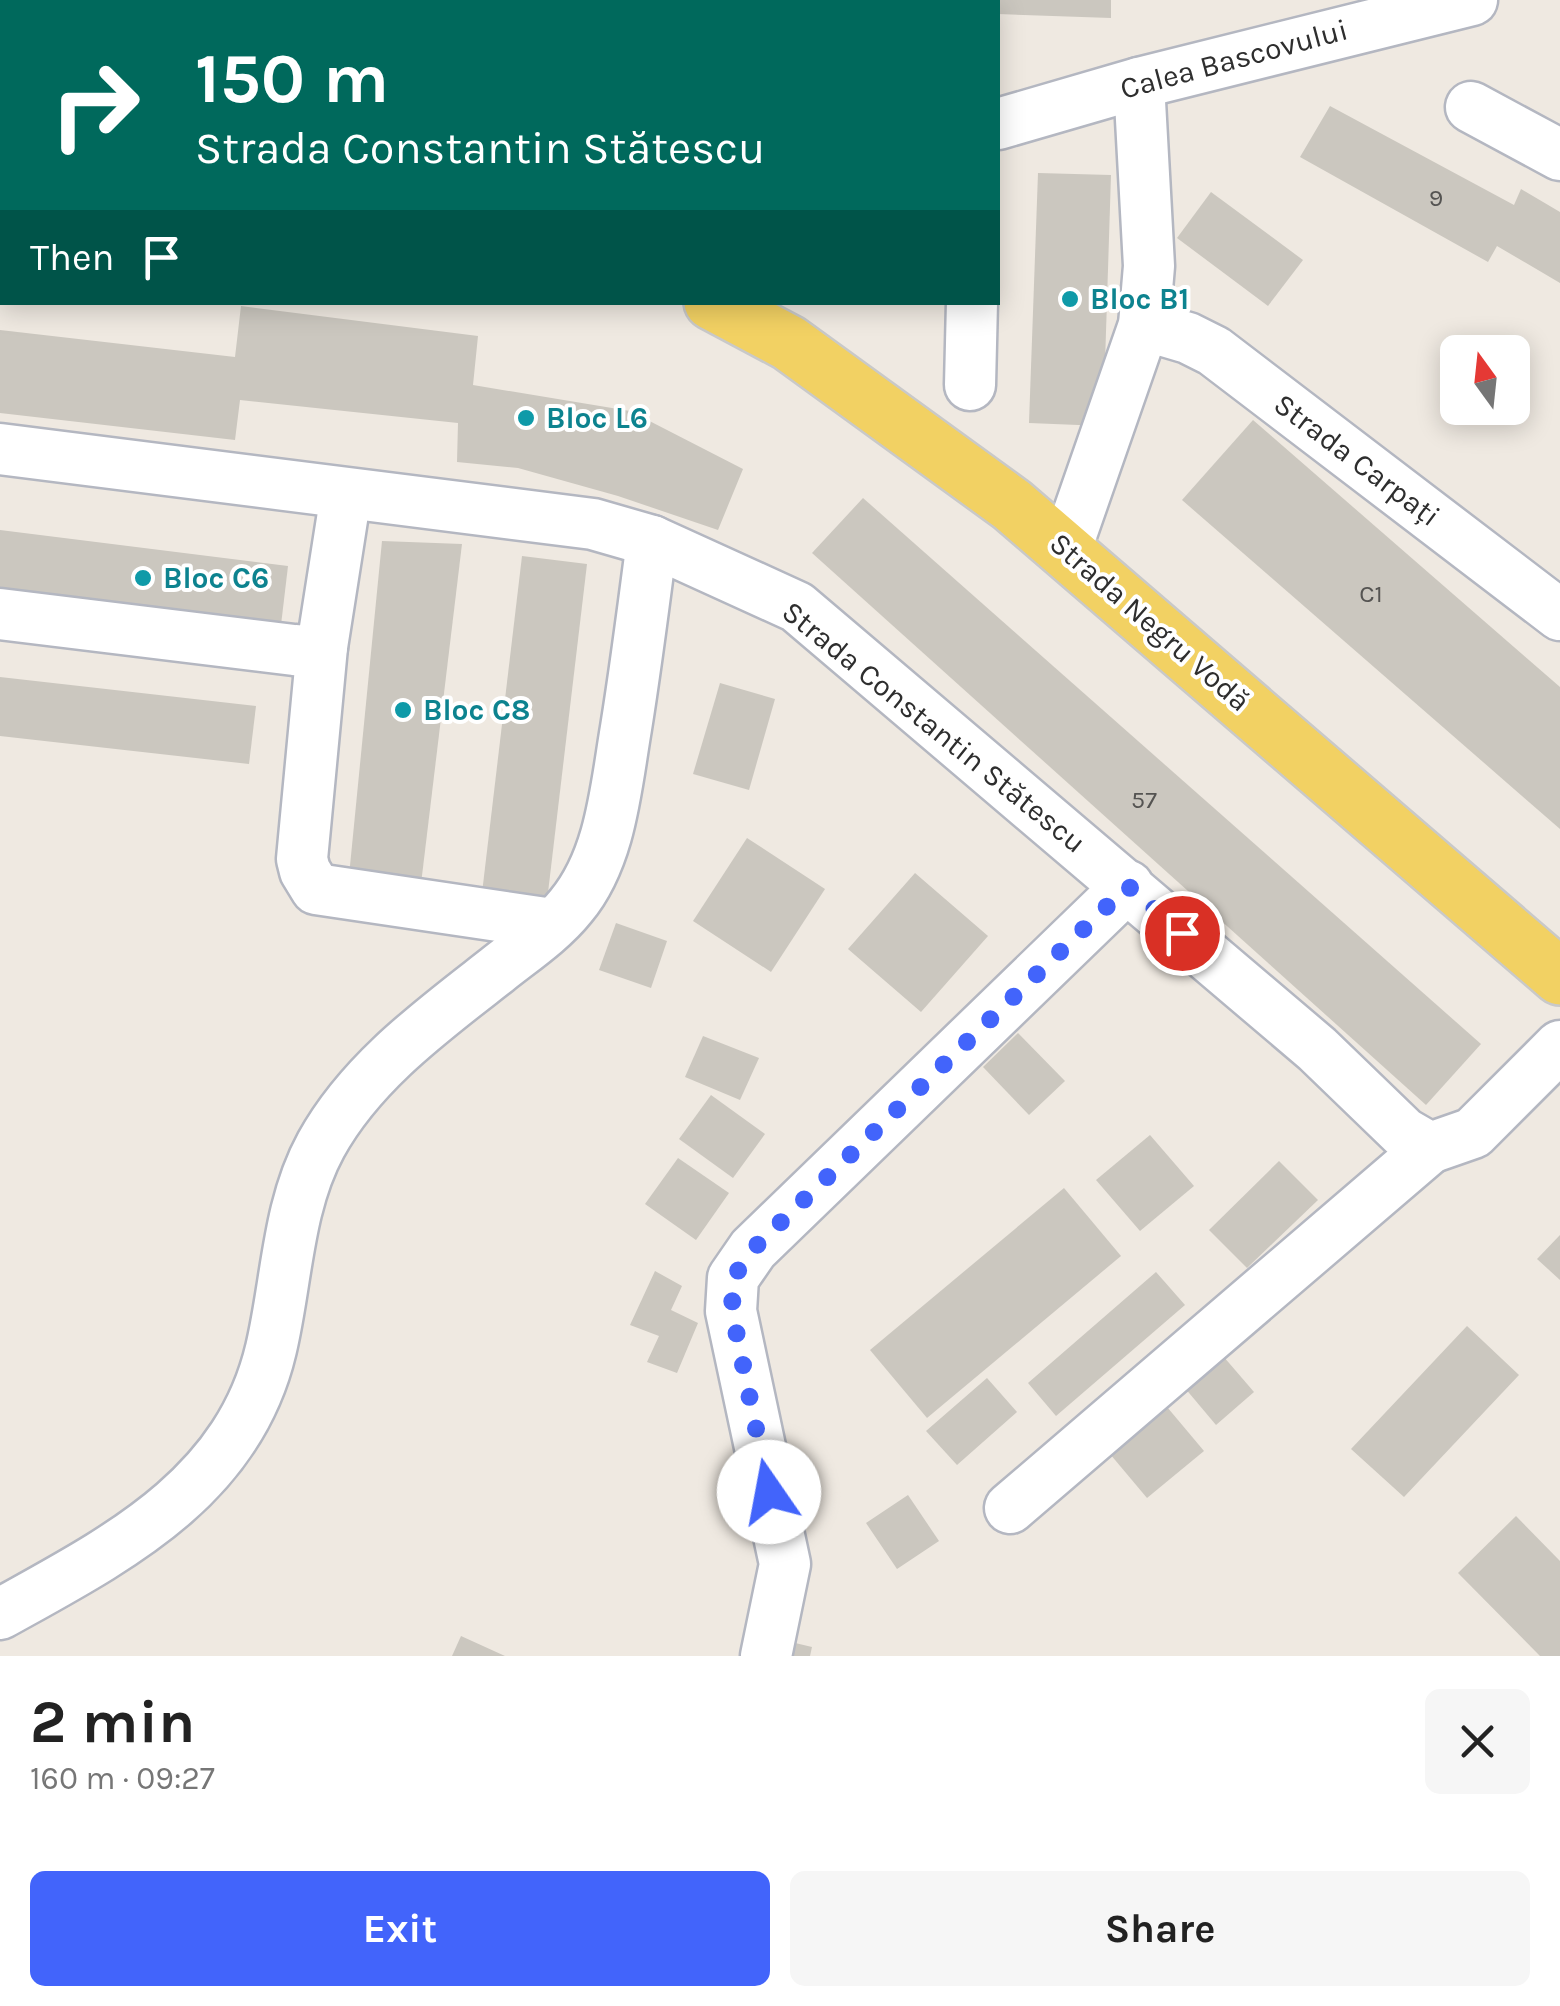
<!DOCTYPE html>
<html lang="en">
<head>
<meta charset="utf-8">
<style>
	:root { --surface:#fff; --page:#f6f6f6; --text:#222; --muted:#767676; --accent:#4264fb }
	body { margin:0; font-family:Karla,sans-serif; background:var(--page); color:var(--text); height:100vh; display:flex; flex-direction:column; font-size:38px; white-space:nowrap }
	* { box-sizing:border-box; margin:0 }
	p { font-size:32px; color:var(--muted) }
	.icon { flex:none; width:55px; height:55px; fill:none; stroke:currentColor; stroke-width:2; stroke-linecap:round; stroke-linejoin:round }
	.map { position:relative; height:1656px; overflow:hidden }
	.details { display:flex; flex-direction:column; background:var(--surface); flex:1 }
	.details>* { flex:none }
	.hud { position:absolute; left:0px; top:0px; width:1000px; height:305px; box-shadow:0 5px 25px #0003; background:#00695c; color:#fff; overflow:hidden }
	.needle { width:65px; rotate:345deg }
	.fabs { position:absolute; left:1440px; top:335px; display:grid; gap:20px }
	.fabs a { display:grid; place-items:center; width:90px; height:90px; border-radius:15px; background:var(--surface); box-shadow:0 5px 25px #0003; font-size:50px }
	.pin { position:absolute; display:grid; place-items:center; width:85px; height:85px; color:#fff; margin:-42px; border:5px solid #fff; border-radius:50%; box-shadow:0 2px 10px #0007 }
	.me { position:absolute; width:110px; margin:-55px; rotate:348deg; stroke-linejoin:round; filter:drop-shadow(0 0 8px #0008) }
	.turn { display:flex; align-items:center; gap:35px; height:210px; padding:0 30px; font-size:45px }
	.turn .icon { width:130px; height:130px; stroke-width:2.5 }
	.turn b { display:block; font-size:70px; line-height:85px }
	.then { display:flex; align-items:center; height:95px; padding:0 30px; background:#0003; gap:20px; font-size:38px }
	.round { display:grid; place-items:center; flex:none; width:105px; height:105px; border-radius:15px; background:var(--page) }
	.headline { display:flex; align-items:center; justify-content:space-between; height:170px; padding:0 30px }
	h1 { font-size:60px; font-weight:700; line-height:75px }
	.button { display:flex; gap:20px; margin-top:auto; padding:20px 30px }
	.button a { flex:1; height:115px; border-radius:15px; background:var(--accent); color:#fff; font-size:40px; font-weight:700; line-height:115px; text-align:center }
	.button a+a { background:var(--page); color:var(--text) }
	.map>svg:first-child { display:block }
	.building { fill:#cbc7bf }
	.lines { fill:none; stroke-linecap:round; stroke-linejoin:round }
	.minor-casing { stroke:#b4b7c1; stroke-width:55 }
	.major-casing { stroke:#c9c9c9; stroke-width:60 }
	.minor { stroke:#fff; stroke-width:50 }
	.major { stroke:#f2d163; stroke-width:55 }
	.route { stroke:#4264fb; stroke-width:18; stroke-dasharray:0 32.4 }
	.culture-dot { fill:#0f9aa8; stroke:#fff; stroke-width:4 }
	.labels { text-anchor:middle; dominant-baseline:central; stroke-width:8; stroke-linejoin:round; paint-order:stroke }
	.number-label { font-size:25px; fill:#555452 }
	.street-label { font-size:30px; fill:#2e2e2e; stroke:#fff }
	.culture-label { font-size:30px; font-weight:bold; fill:#0d838f; stroke:#fff; text-anchor:start }
</style>
</head>
<body>
<div class="map">
<svg width="1560" height="1656" viewBox="0 0 1560 1656">
	<rect width="100%" height="100%" fill="#efe9e1"/>
	<g class="building">
		<path d="M998,0h113v18l-113,-4z"/>
		<path d="M1330,106l184,99 7,-16 39,23v71l-63,-37 -9,16 -188,-105z"/>
		<path d="M1038,173l73,2 -8,251 -74,-3z"/>
		<path d="M1211,192l92,68 -35,46 -91,-68z"/>
		<path d="M241,306l237,30 -5,49 157,26 113,58 -25,61 -100,-34 -100,-28 -61,-6 1,-39 -218,-23 -5,40 -235,-27v-83l235,27z"/>
		<path d="M1253,420l307,267v142l-378,-329z"/>
		<path d="M863,498l618,546 -55,61 -614,-552z"/>
		<path d="M0,530l288,36 -7,59 -281,-35z"/>
		<path d="M382,541l80,3 -41,340 -72,-8z"/>
		<path d="M522,556l65,8 -40,337 -65,-8z"/>
		<path d="M0,677l256,29 -7,58 -249,-28z"/>
		<path d="M720,683l55,16 -26,91 -56,-16z"/>
		<path d="M747,838l78,51 -54,83 -78,-51z"/>
		<path d="M915,873l73,63 -67,76 -73,-63z"/>
		<path d="M616,923l51,18 -16,47 -52,-18z"/>
		<path d="M1018,1033l47,48 -36,34 -46,-48z"/>
		<path d="M703,1036l56,22 -19,42 -55,-23z"/>
		<path d="M711,1095l54,39 -32,44 -54,-39z"/>
		<path d="M1150,1135l44,51 -54,45 -44,-51z"/>
		<path d="M678,1158l51,35 -33,47 -51,-36z"/>
		<path d="M1279,1161l39,39 -71,68 -38,-38z"/>
		<path d="M1064,1188l57,68 -194,162 -57,-68z"/>
		<path d="M1560,1235v45l-23,-21z"/>
		<path d="M655,1271l27,15 -11,24 27,13 -21,50 -30,-11 12,-26 -29,-11z"/>
		<path d="M1156,1272l29,33 -129,111 -28,-33z"/>
		<path d="M1467,1326l52,49 -115,122 -53,-48z"/>
		<path d="M1217,1349l37,43 -38,33 -37,-44z"/>
		<path d="M987,1378l30,34 -60,53 -31,-34z"/>
		<path d="M1162,1401l42,50 -57,47 -42,-50z"/>
		<path d="M908,1495l31,46 -42,28 -31,-46z"/>
		<path d="M1516,1516l44,45v95h-20l-82,-83z"/>
		<path d="M461,1636l44,20h-53z"/>
		<path d="M791,1642l21,5 -2,9h-23z"/>
	</g>
	<g class="lines">
		<defs>
			<g id="minor">
				<path d="M663,2v-2"/>
				<path d="M1471,107l89,48"/>
				<path d="M998,124l141,-41 333,-83"/>
				<path d="M1144,325l44,13 26,13 346,264"/>
				<path d="M970,385l2,-83"/>
				<path d="M0,449l593,75 59,17 145,66 520,442 87,84 26,15 43,-15 87,-87"/>
				<path d="M1066,549l78,-224 5,-59 -10,-183"/>
				<path d="M0,614l294,36 12,1 16,-4 24,-153"/>
				<path d="M322,647l-20,212 3,12 11,18 236,35"/>
				<path d="M1010,1508l420,-360"/>
				<path d="M0,1614c115,-64 238,-125 271,-265 16,-67 16,-142 50,-204 40,-73 112,-125 176,-175 25,-20 54,-39 74,-64 40,-48 45,-119 55,-178 10,-62 18,-125 26,-187"/>
				<path d="M766,1656l19,-92 -54,-253 2,-33 20,-29 375,-363"/>
			</g>
			<g id="major">
				<path d="M0,184h2"/>
				<path d="M712,302l77,41 223,162 548,472"/>
			</g>
		</defs>
		<use href="#minor" class="minor-casing"/>
		<use href="#major" class="major-casing"/>
		<use href="#minor" class="minor"/>
		<use href="#major" class="major"/>
	</g>
	<g class="lines">
		<path class="route" d="M769,1492l-37,-181 1,-33 20,-29 375,-363 54,47"/>
	</g>
	<g class="culture-dot">
		<circle cx="1070" cy="299" r="10"/>
		<circle cx="526" cy="418" r="10"/>
		<circle cx="143" cy="578" r="10"/>
		<circle cx="403" cy="710" r="10"/>
	</g>
	<g class="labels">
		<g class="number-label">
			<text x="1436" y="197">9</text>
			<text x="1371" y="593">C1</text>
			<text x="1144" y="799">57</text>
		</g>
		<g class="street-label">
			<text transform="translate(1234 59) rotate(-15)">Calea Bascovului</text>
			<text transform="translate(1357 460) rotate(37)">Strada Carpați</text>
			<text transform="translate(1150 622) rotate(41)">Strada Negru Vodă</text>
			<text transform="translate(934 727) rotate(39)">Strada Constantin Stătescu</text>
		</g>
		<g class="culture-label">
			<text x="1090" y="299">Bloc B1</text>
			<text x="546" y="418">Bloc L6</text>
			<text x="163" y="578">Bloc C6</text>
			<text x="423" y="710">Bloc C8</text>
		</g>
	</g>
</svg>
<div class="fabs">
<a><svg class="needle" viewBox="-14 -14 28 28"><path d="M0-13l5 13h-10z" fill="#e53935"/><path d="M0 13l5-13h-10z" fill="#767676"/></svg></a>
</div>
<div class="pin" style="left:1182px;top:933px;background:#d93025"><svg class="icon" aria-label="arrive" viewBox="0 0 24 24"><path d="M6 21V4h12l-3 4 3 4H6"/></svg></div>
<svg class="me" style="left:769px;top:1492px" viewBox="-20 -20 40 40"><circle r="19" fill="#fff"/><path d="M0-13L10 11 0 6-10 11z" fill="#4264fb"/></svg>
<div class="hud">
<div class="turn"><svg class="icon" aria-label="right" viewBox="0 0 24 24"><path d="M7 20v-9h11M14 6l5 5-5 5"/></svg><div><b>150 m</b>Strada Constantin Stătescu</div></div>
<div class="then">Then<svg class="icon" aria-label="arrive" viewBox="0 0 24 24"><path d="M6 21V4h12l-3 4 3 4H6"/></svg></div>
</div>
</div>
<section class="details">
<div class="headline"><div><h1>2 min</h1><p>160 m · 09:27</p></div><a class="round"><svg class="icon" aria-label="close" viewBox="0 0 24 24"><path d="M6 6l12 12M18 6L6 18"/></svg></a></div>
<div class="button"><a>Exit</a><a>Share</a></div>
</section>
</body>
</html>
